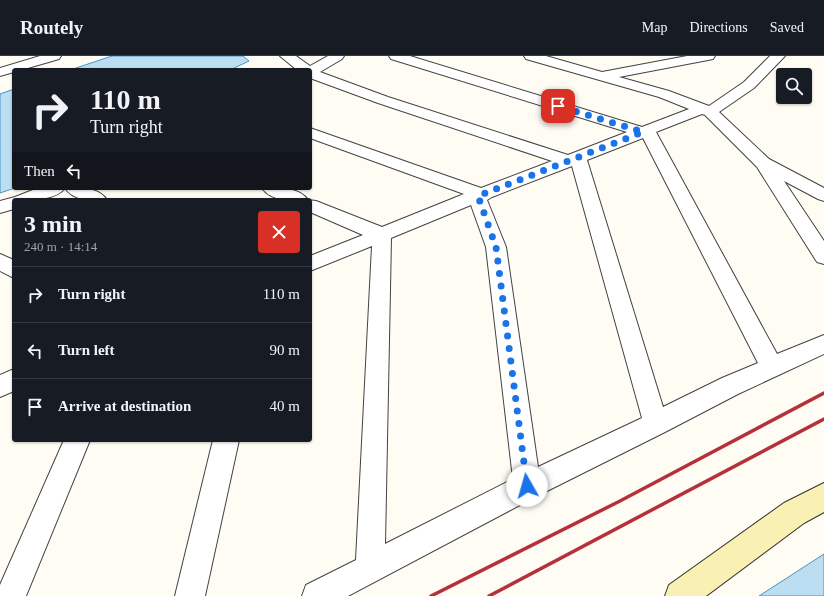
<!DOCTYPE html>
<html lang="en">
<head>
<meta charset="utf-8">
<style>
	:root { --surface:#171b24; --page:#20242c; --text:#f1f3f6; --muted:#9ea1a6; --line:#363941 }
	body { margin:0; font-family:Georgia,serif; background:var(--page); color:var(--text); height:100vh; display:flex; flex-direction:column; font-size:15px; white-space:nowrap }
	* { box-sizing:border-box; margin:0 }
	p { font-size:13px; color:var(--muted) }
	.icon { flex:none; width:22px; height:22px; fill:none; stroke:currentColor; stroke-width:2; stroke-linecap:round; stroke-linejoin:round }
	.map { position:relative; flex:1; overflow:hidden }
	.side { position:absolute; left:12px; top:142px; width:300px; height:244px; display:flex; flex-direction:column; background:var(--surface); border-radius:4px; box-shadow:0 1px 3px #0004 }
	.side>* { flex:none }
	.guide { position:absolute; left:12px; top:12px; width:300px; height:122px; border-radius:4px; box-shadow:0 1px 3px #0004; background:#171b24; color:var(--text); overflow:hidden }
	.fabs { position:absolute; left:776px; top:12px; display:grid; gap:8px }
	.fabs a { display:grid; place-items:center; width:36px; height:36px; border-radius:4px; background:var(--surface); box-shadow:0 1px 3px #0004; font-size:20px }
	.pin { position:absolute; display:grid; place-items:center; width:34px; height:34px; color:#fff; margin:-17px; border-radius:8px; box-shadow:0 2px 6px #0006 }
	.me { position:absolute; width:44px; margin:-22px; rotate:353deg; stroke-linejoin:round; filter:drop-shadow(0 0 3px #0008) }
	.turn { display:flex; align-items:center; gap:14px; height:84px; padding:0 12px; font-size:18px }
	.turn .icon { width:52px; height:52px; stroke-width:2.5 }
	.turn b { display:block; font-size:28px; line-height:34px }
	.then { display:flex; align-items:center; height:38px; padding:0 12px; background:#0003; gap:8px; font-size:15px }
	.round { display:grid; place-items:center; flex:none; width:42px; height:42px; border-radius:4px; background:var(--page) }
	.headline { display:flex; align-items:center; justify-content:space-between; height:68px; padding:0 12px }
	h1 { font-size:24px; font-weight:800; line-height:30px }
	ul { padding:0; list-style:none }
	li { display:flex; align-items:center; gap:12px; height:56px; padding:0 12px; border-top:1px solid var(--line) }
	li div { flex:1 }
	li b { display:block; font-size:15px }
	li em { font-style:normal }
	header { display:flex; align-items:center; gap:24px; box-sizing:border-box; height:56px; padding:0 20px; background:var(--surface); border-bottom:1px solid var(--line) }
	header strong { font-size:19px }
	nav { display:flex; gap:22px; margin-inline-start:auto; font-size:14px }
	.map>svg:first-child { display:block }
	.water { fill:#bbdef2; stroke:#4894c3 }
	.lines { fill:none; stroke-linecap:round; stroke-linejoin:round }
	.street-casing { stroke:#424242; stroke-width:2 }
	.secondary-casing { stroke:#313131; stroke-width:2 }
	.street { fill:#fff; fill-rule:evenodd }
	.secondary { fill:#f9f0b3; fill-rule:evenodd }
	.rail { stroke:#b5313a; stroke-width:3.5 }
	.route { stroke:#1a73e8; stroke-width:7; stroke-dasharray:0 12.6 }
</style>
</head>
<body>
<header>
<strong>Routely</strong>
<nav><a>Map</a><a>Directions</a><a>Saved</a></nav>
</header>
<div class="map">
<svg width="824" height="540" viewBox="0 0 824 540">
	<rect width="100%" height="100%" fill="#fefcf3"/>
	<g class="water">
		<path d="M112,0h131l6,5 -19,9h-160z"/>
		<path d="M14,33l1,99 -15,5v-99z"/>
		<path d="M824,498v42h-65z"/>
	</g>
	<g class="lines">
		<defs>
			<g id="street">
				<path d="M40,0h21l-2,3 -38,11h-7v2l-14,4v-8z"/>
				<path d="M280,0h16l14,10 18,-10h16l-2,3 -22,13 68,25 180,58 59,-23 -236,-73 -2,-3h21l232,71 47,-18 -30,-12 -133,-38 -2,-3h22l56,16 85,-16h28l-2,3 -5,1 -89,17 50,14 40,15 35,-24 26,-26h15l-31,32 -35,24 50,47 55,29v13l-6,-2 -34,-18 40,60v23l-7,-2 -60,-95 -52,-52 -3,-1 -46,18 121,222 47,-19v19l-86,40 -73,38 -128,64 -189,100h-46l4,-11 50,-25 16,-314 -62,25v-15l53,-21 -53,-23v-12c-15,0 -38,3 -48,-12 14,0 37,-2 46,12l8,1 66,26 82,-33 -154,-56v-10l171,60 71,-27 -174,-58 -68,-25v-8h-13zM643,82l115,225 -36,15 -59,29 -76,-247zM572,110l70,252 -104,49 -32,-220 -19,-47 5,-3zM471,149l15,42 27,232 -128,65 6,-306z"/>
				<path d="M38,132h27c-9,13 -37,12 -51,12v9l-14,4v-12l15,-4z"/>
				<path d="M65,132c14,0 33,-2 42,12 -14,0 -33,2 -42,-12z"/>
				<path d="M0,198l14,6v18l-14,-7z"/>
				<path d="M14,313v22l-14,6v-22z"/>
				<path d="M64,384h26l-64,156h-26v-11z"/>
				<path d="M213,384h26l-34,156h-30z"/>
			</g>
			<path id="secondary" d="M824,427v29l-20,11 -98,73h-41l4,-11 115,-82z"/>
		</defs>
		<use href="#street" class="street-casing"/>
		<use href="#secondary" class="secondary-casing"/>
		<use href="#street" class="street"/>
		<use href="#secondary" class="secondary"/>
		<g class="rail">
			<path d="M431,540l189,-95 204,-108"/>
			<path d="M489,540l335,-177"/>
		</g>
	</g>
	<g class="lines">
		<path class="route" d="M527,430l-31,-239 -18,-51 165,-64 -85,-26"/>
	</g>
</svg>
<div class="fabs">
<a><svg class="icon" aria-label="search" viewBox="0 0 24 24"><circle cx="10" cy="10" r="6"/><path d="M15 15l6 6"/></svg></a>
</div>
<div class="pin" style="left:558px;top:50px;background:#d93025"><svg class="icon" aria-label="arrive" viewBox="0 0 24 24"><path d="M6 21V4h12l-3 4 3 4H6"/></svg></div>
<svg class="me" style="left:527px;top:430px" viewBox="-20 -20 40 40"><circle r="19" fill="#fff"/><path d="M0-13L10 11 0 6-10 11z" fill="#1a73e8"/></svg>
<div class="guide">
<div class="turn"><svg class="icon" aria-label="right" viewBox="0 0 24 24"><path d="M7 20v-9h11M14 6l5 5-5 5"/></svg><div><b>110 m</b>Turn right</div></div>
<div class="then">Then<svg class="icon" aria-label="left" viewBox="0 0 24 24"><path d="M17 20v-9H6M10 6l-5 5 5 5"/></svg></div>
</div>
<section class="side">
<div class="headline"><div><h1>3 min</h1><p>240 m · 14:14</p></div><a class="round" style="background:#d93025;color:#fff"><svg class="icon" aria-label="close" viewBox="0 0 24 24"><path d="M6 6l12 12M18 6L6 18"/></svg></a></div>
<ul>
<li><svg class="icon" aria-label="right" viewBox="0 0 24 24"><path d="M7 20v-9h11M14 6l5 5-5 5"/></svg><div><b>Turn right</b></div><em>110 m</em></li>
<li><svg class="icon" aria-label="left" viewBox="0 0 24 24"><path d="M17 20v-9H6M10 6l-5 5 5 5"/></svg><div><b>Turn left</b></div><em>90 m</em></li>
<li><svg class="icon" aria-label="arrive" viewBox="0 0 24 24"><path d="M6 21V4h12l-3 4 3 4H6"/></svg><div><b>Arrive at destination</b></div><em>40 m</em></li>
</ul>
</section>
</div>
</body>
</html>
